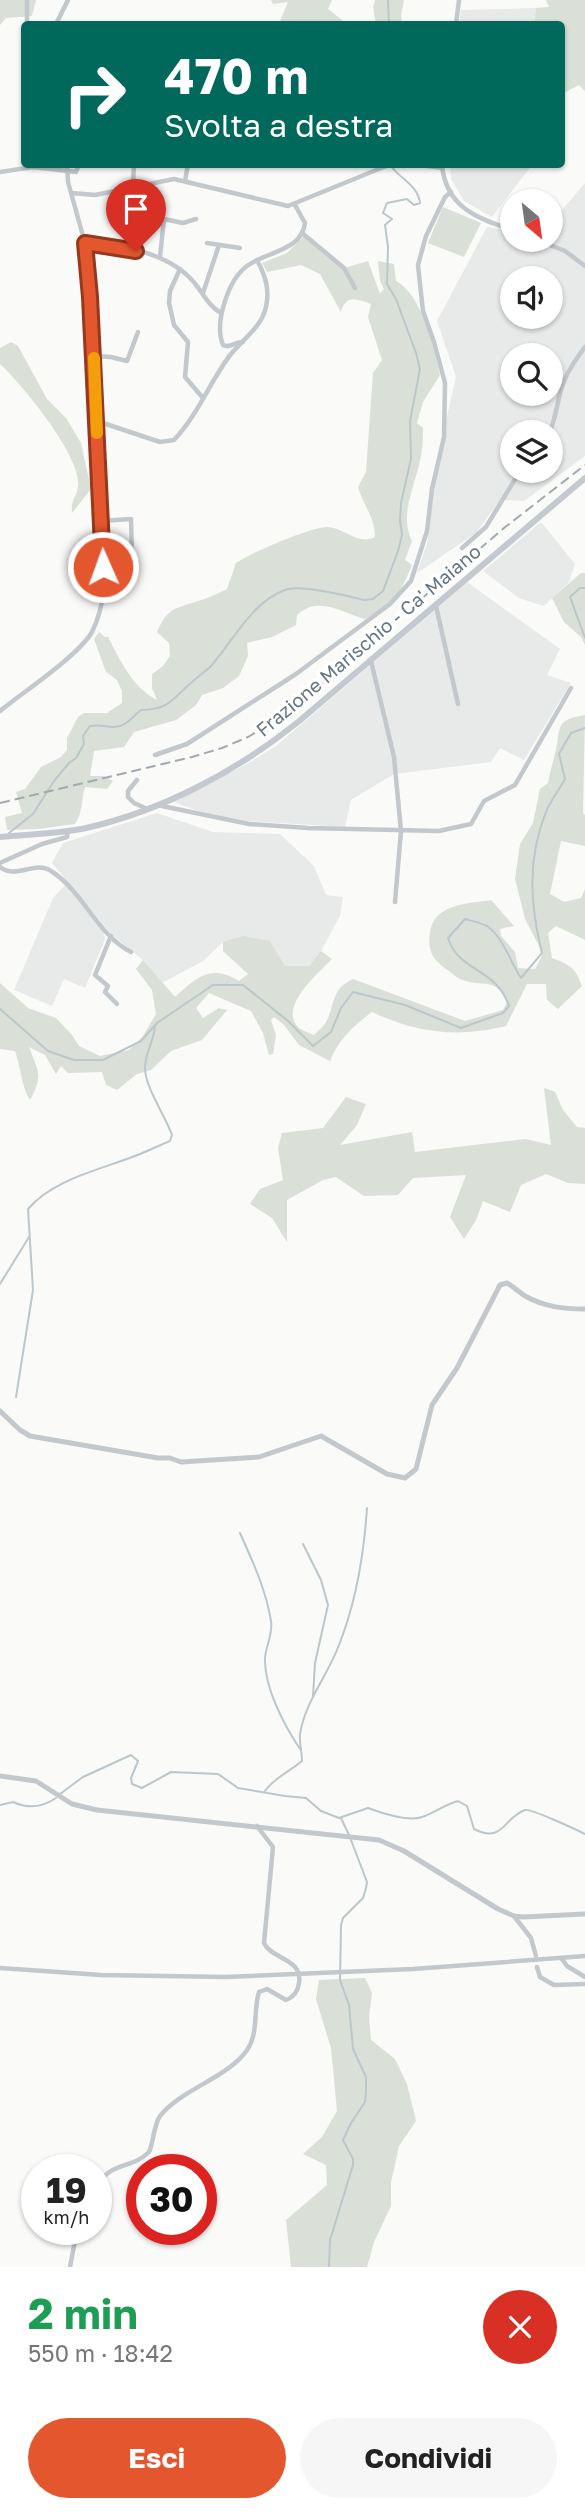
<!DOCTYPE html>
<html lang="it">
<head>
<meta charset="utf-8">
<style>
	:root { --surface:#fff; --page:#f6f6f6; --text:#222; --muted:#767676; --accent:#e4572e }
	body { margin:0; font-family:"Golos Text",sans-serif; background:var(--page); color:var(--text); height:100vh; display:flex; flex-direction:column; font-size:26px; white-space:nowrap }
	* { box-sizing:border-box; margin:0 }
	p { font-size:23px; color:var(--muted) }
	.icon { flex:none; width:38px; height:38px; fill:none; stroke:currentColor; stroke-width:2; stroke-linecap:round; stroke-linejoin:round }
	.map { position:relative; height:2267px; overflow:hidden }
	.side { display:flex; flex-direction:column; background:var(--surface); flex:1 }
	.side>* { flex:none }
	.hud { position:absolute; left:21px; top:21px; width:544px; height:147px; border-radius:7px; box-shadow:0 2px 5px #0004; background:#00695c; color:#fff; overflow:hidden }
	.needle { width:46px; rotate:151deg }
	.buttons { position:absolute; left:500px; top:189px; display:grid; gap:14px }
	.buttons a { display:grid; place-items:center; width:63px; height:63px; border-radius:50%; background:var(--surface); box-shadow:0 2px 5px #0004; font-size:35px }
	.speed { position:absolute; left:21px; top:2154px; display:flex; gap:14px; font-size:35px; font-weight:700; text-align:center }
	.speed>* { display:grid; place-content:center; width:91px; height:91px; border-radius:50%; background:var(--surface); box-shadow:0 2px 5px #0004; line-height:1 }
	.speed small { font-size:18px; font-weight:400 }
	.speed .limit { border:10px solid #d22; background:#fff; color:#111 }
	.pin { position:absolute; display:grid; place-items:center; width:60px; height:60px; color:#fff; margin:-72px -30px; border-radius:50% 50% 50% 0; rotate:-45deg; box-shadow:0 0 7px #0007 }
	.pin .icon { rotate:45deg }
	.me { position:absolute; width:77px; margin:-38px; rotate:358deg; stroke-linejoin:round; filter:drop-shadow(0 0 5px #0008) }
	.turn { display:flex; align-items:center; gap:24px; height:147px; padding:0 28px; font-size:32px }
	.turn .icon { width:91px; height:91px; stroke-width:2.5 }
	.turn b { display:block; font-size:49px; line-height:60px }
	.round { display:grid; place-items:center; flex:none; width:74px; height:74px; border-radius:37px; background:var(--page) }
	.summary { display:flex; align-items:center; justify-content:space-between; height:119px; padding:0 28px }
	h1 { font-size:42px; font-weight:700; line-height:52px; color:#1e9e55 }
	.action { display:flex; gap:14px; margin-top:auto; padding:14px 28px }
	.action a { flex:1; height:80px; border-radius:42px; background:var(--accent); color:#fff; font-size:28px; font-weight:700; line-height:80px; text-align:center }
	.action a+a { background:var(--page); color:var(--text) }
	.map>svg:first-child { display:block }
	.built { fill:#e8e9e9; fill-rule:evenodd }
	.green { fill:#dadfd7 }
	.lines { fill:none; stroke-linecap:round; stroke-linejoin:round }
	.stream { stroke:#bbc7cb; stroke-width:2 }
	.minor { stroke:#c3c8cc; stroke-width:4.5 }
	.tertiary { stroke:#c3c8cc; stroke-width:5 }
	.secondary { stroke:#c3c9ce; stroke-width:6 }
	.rail { stroke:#a2aab0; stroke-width:2; stroke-dasharray:10 5; stroke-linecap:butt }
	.route-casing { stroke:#94391e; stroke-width:18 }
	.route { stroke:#e4572e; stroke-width:12 }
	.slow { stroke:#f59e0b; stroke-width:12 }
	.labels { text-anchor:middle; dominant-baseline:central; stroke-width:7; stroke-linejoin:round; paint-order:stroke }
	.street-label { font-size:19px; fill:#657683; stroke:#fff }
</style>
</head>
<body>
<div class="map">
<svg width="585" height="2267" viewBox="0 0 585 2267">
	<rect width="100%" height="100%" fill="#fafaf8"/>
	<g class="built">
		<path d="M536,8l-2,16h-75l2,-14z"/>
		<path d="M450,165v-1l82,1 -40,52 -28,-16 -13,-22z"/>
		<path d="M585,183v273l-61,45 -24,-1 -24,33 -59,40 10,-30 13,-96 16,-70 -19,-56 50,-94 26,4v9h38v-17zM513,278h38v39h-38zM513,355h38v39h-38zM513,432h38v39h-38z"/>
		<path d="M541,522l34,42 -6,18 -25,24 -25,-8 -36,-27z"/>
		<path d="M467,582l93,67 -13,26 24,8 -47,77 -24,-12 -9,14 -97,12 -43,26 -6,27 -100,-6 -47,-10 -24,-9 78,-41 24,-15z"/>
		<path d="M157,813l56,19 67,2 34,32 12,29 17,2 -3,19 -19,35 -12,15h-25l-14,-25 -47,1 -20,19 -41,22 -19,-23 -31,-25 -60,-72 11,-20z"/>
		<path d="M65,885l38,43 2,11 -20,49 -21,-9 -12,27 -38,-16 39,-92z"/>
	</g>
	<g class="green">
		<path d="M0,0h36l-4,16 -26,2 -6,7z"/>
		<path d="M271,0h61l-4,9 19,15h-70l3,-3 8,-19 -15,2z"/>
		<path d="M375,0h29l-3,16 1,8h-26l-3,-17z"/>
		<path d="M546,0h39v91l-6,-6 -17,9v-70h-28l2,-16 13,-1z"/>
		<path d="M443,207l38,16 -17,34 -36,-14z"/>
		<path d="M304,236l40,32 24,-7 12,33 4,-5 -4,-8 -2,-20 16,3 2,17c26,14 38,67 44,94l-17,27 -6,21 6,5c0,9 0,18 -2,27 -4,28 -23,59 -9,86l-7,19 7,5c-11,27 -19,41 -47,54 -23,-6 -46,-24 -68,-4l-1,10 -24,12 -25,6 1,13 -9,20 -16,12 -21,7 -6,10 -20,15 -42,12 -10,15 -30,4 -4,25h14l9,5 -6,8 -22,-2c-4,14 -2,25 -10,37l-37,5 -31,1 -2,-13 17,-4 -6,-21 9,-3 16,-22 20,-10 6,-7v-12l11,-21 6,-4h23l15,-10v-12l-5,-11 -11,-8 -12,-33 5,-7 6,5h3c12,23 24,50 49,63l-5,-12v-14l11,-8 7,-10 -1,-13 -12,-11c10,-23 16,-23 38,-30 11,-3 22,-8 32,-13l9,-26c14,-10 77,-37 92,-36 16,1 31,19 47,10 0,-20 -12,-32 -17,-50l8,-15 7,-99 9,-13 -14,-43 3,-13c-14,-5 -25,-10 -30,8l-21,-38 -19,-9 -34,7 -5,-9 25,-10z"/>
		<path d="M11,342l7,4 29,53 19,19 15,25 10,46 -19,24c-1,-15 4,-14 6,-26 5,-29 -57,-104 -78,-123v-16z"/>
		<path d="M581,573h4v72l-4,-8 -17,-15 -12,-24z"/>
		<path d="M585,715l-2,98 2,2v31l-24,-5 -11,53 14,8 17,-4 4,-9v51l-29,-14 -8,7 4,25c18,7 23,9 30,28l-24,23 -11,-9 -1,-16h-19l-21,42c-50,12 -88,7 -134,-14 -19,14 -33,27 -42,49l-31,-16 -15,-20 -10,-8 -3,3 5,15 -3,19 -4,1 -6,-22 -12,-22 -42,-18 -13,15 7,10 16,-10 8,2 -25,30 -31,11 -20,19 -14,4 -20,16 -11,-5 -4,-13 -34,1 -7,-7 -5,8 -11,-19 -16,-8c9,25 15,27 1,53 -9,-14 -9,-33 -15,-49l-15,-2v-66l28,25 28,10 16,17 7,11 21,10 29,-6 14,-14 13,-22 -4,-24 -16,-21 7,-9 32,37c21,-19 35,-34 64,-16l9,-7 -25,-23v-9l20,-6 27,5 15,25h24l12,-15 11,8c-13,14 -55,48 -33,69 4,3 11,5 15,7 4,-4 9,-8 12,-13 10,-18 4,-32 27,-43l112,42 38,-11 4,-8c-11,-26 -24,-14 -44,-22 -5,-1 -10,-6 -14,-9 -16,-11 -22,-19 -19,-39 5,-29 38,-28 61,-32l23,26 -14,3 1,7 14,16 3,16 17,1 7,-13 -3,-10 -14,-27 -10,-40 5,-35 13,-21 7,-34 8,-6c2,-11 5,-22 8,-33 5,-24 -1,-30 29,-35z"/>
		<path d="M544,1088l11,4 8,18 14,17 8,1v56l-17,-1 -22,-9 -25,11 -11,27 -27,-11 -7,19 -12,19 -14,-22 16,-42 -53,3 -15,17 -34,1 -28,-19 -13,3 -36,20v42l-15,-24 -22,-14 10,-15 23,-9 -5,-32 4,-15 41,-5 23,-31 20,7 -9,21 -17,20 72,-13 3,20 111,-13 25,6z"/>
		<path d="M365,1978l7,15 -3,24 2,23 24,19 12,25 9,37 -17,25 -8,36v24l-17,36 -7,25h-76l-5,-47 41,-35 -1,-20 -23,-11 19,-17 15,-26 -6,-63 -15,-49 3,-19z"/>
	</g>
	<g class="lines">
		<g class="stream">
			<path d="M388,0l1,24"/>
			<path d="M585,588h-5l-10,9 15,41"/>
			<path d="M9,833l24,-19 21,-33 15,-18 7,-5 8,-14 -1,-8 7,-10c9,-2 14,1 23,1 12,1 19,-10 28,-17 29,-1 30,-10 50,-27 6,-6 14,-11 20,-17 21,-24 42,-65 74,-76 14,-6 64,6 79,10l9,-1 10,-8 15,-40 4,-16 -2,-15 1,-17 10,-44 -1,-38 10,-52 -4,-16 -20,-54 -9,-15 1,-37 -3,-22 7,-6 -9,-6 4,-10 20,-4 7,6 6,-2c-2,-18 -20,-24 -29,-37"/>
			<path d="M0,1009l48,42 26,9h29l38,-19 16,-18 56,-38h30l45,36 25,25 18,-14 10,-24 12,-16 52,13 56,23 42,-15 6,-7c-13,-39 -50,-33 -61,-68l17,-19c7,2 16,4 22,7 17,12 23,36 34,52l21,-25c-12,-48 -15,-94 4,-141 5,-12 13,-22 19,-33l-6,-25 12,-21 14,-5"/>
			<path d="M0,1284l29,-47"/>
			<path d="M16,1397l17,-107 -5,-81c26,-31 76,-40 112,-55 10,-4 20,-9 30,-13l2,-6c-7,-20 -26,-46 -27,-66 -1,-13 9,-28 10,-43"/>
			<path d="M240,1533c13,29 26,57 31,88 2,14 -5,24 -6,37 -1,29 19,67 35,91"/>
			<path d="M303,1544l18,36 7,25 -13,58 -2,33"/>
			<path d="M265,1791c10,-14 24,-19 37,-30 0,-9 -3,-19 -2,-27 5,-32 28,-59 39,-89 17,-43 25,-91 28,-137"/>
			<path d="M60,1794l23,-17 48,-22 7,6 -7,17 1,6 10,4 29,-16 47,2 20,14 47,8 21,2 15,13 18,7 29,-10c13,5 41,14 54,9 12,-4 22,-12 36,-16l9,5 7,23c29,15 29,-11 51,-19 5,-2 52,20 60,24"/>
			<path d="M0,1805l13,-3c15,7 30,5 43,-4"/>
			<path d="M341,1818l8,17"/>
			<path d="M329,2267l1,-27 23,-75v-6l-10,-19 8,-17 14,-21 1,-10v-15l-13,-28 -4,-44 -9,-25 1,-55 2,-7 20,-20 3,-10 1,-6 -16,-42"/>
		</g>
		<g class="minor">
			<path d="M27,24v-24"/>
			<path d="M56,24l12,-24"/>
			<path d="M456,24l3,-24"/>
			<path d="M413,164l29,4"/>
			<path d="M442,164c3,43 36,55 71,66"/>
			<path d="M0,172l33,-5 43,5 3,-8"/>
			<path d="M185,181l3,-17"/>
			<path d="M133,186l1,-22"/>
			<path d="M72,193l23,2 79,-16 114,27 103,-42"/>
			<path d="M302,233l42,35 11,20"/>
			<path d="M537,240l28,11 20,15"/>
			<path d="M85,243c37,3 80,8 107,37 10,11 16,26 29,33"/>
			<path d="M207,243l33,5"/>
			<path d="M160,257l4,-38 19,4 13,-4"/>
			<path d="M180,269l-10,22 -1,12 5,22 14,17 -3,35 18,21"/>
			<path d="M203,293l16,-48"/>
			<path d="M243,342c-7,-1 -13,7 -20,3 -9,-22 5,-65 24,-79 18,-14 55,-15 58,-43l-10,-18"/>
			<path d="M94,356l17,1 16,4 11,-29"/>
			<path d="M97,421l63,21 14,-2c24,-25 36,-59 57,-86 13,-16 30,-26 35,-47 4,-18 -1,-32 -9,-47"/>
			<path d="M550,432c5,-13 7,-26 10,-39 4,-17 15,-33 25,-46"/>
			<path d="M101,521l30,-2 1,34"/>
			<path d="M462,548l24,-21 34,-56"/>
			<path d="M436,606l22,98"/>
			<path d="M371,661l23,96 7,74 -6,71"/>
			<path d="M0,711c23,-19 78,-55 92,-79 7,-14 10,-27 12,-42l-14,-308 -5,-39 -17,-61 -1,-18"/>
			<path d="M155,755l32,-11 109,-70 94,-70 21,-23 16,-50 5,-42 12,-52 1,-54 -11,-41 -11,-31 -5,-46 8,-29 19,-39 6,-5"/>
			<path d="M137,780l-9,11v6l6,6 13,6"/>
			<path d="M157,805l92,19 59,4 131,3 32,-7 13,-23 31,-16 56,-97"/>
			<path d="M0,863l42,-19 25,-7 1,-6"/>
			<path d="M0,867c16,13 35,-7 51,4 32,20 47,65 80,81"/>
			<path d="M111,936l-16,39 13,11 -3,6 12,12"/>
			<path d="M514,1916l17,22 5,18"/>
			<path d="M562,1959l5,7 18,11"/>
			<path d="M537,1967l3,10 14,8 31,-1"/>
			<path d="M0,1968l101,7 125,2 187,-8 172,-13"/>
			<path d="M96,2186c19,-27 35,-16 53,-34 5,-11 4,-25 11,-36 20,-26 69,-39 87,-66 12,-17 6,-40 12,-58l8,-3 19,11c8,-3 12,-9 13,-17 4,-25 -27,-23 -35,-40l9,-96 -16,-21"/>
			<path d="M70,2267l7,-37"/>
		</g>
		<g class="tertiary">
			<path d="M0,1411l20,19 10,6 128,22h12l11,4 78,-5 62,-21 66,38 18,4 11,-9 16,-64 25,-37 43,-83 7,-2c7,4 12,9 18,13 20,11 38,13 60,13"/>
			<path d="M0,1776l36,5 36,23 25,6 282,30 25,11 94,58 16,7 9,1 62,-3"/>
		</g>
		<path class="secondary" d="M0,837c29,-3 58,-3 86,-9 76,-17 151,-57 212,-106l287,-244"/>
		<path class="rail" d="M0,803l192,-46 30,-9 26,-11 42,-26 214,-183 81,-63"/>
	</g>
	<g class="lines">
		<defs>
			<path id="route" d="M103,567l-13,-270 -5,-54 51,8"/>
		</defs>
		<use href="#route" class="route-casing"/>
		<use href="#route" class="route"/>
		<path class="slow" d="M94,358l3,75"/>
	</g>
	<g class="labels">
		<g class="street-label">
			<text transform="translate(368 640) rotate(-40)">Frazione Marischio - Ca' Maiano</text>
		</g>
	</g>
</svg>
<div class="buttons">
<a><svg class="needle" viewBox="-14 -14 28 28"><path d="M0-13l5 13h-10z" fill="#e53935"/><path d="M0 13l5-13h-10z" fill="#767676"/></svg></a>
<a><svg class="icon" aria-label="sound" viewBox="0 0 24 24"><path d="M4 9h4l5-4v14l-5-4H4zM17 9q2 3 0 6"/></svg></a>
<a><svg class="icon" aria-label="search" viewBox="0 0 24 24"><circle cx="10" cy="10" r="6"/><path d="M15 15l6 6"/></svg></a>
<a><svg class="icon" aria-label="layers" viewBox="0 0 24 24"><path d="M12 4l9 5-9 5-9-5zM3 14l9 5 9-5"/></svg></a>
</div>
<div class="speed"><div>19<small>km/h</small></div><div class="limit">30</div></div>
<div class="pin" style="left:136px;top:251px;background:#d93025"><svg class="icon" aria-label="arrive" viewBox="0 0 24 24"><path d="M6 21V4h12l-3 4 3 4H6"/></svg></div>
<svg class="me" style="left:103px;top:567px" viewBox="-20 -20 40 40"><circle r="17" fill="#e4572e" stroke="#fff" stroke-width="3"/><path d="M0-11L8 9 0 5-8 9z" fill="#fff"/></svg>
<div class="hud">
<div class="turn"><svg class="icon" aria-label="right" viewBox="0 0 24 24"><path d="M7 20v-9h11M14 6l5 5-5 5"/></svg><div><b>470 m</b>Svolta a destra</div></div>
</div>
</div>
<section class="side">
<div class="summary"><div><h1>2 min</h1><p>550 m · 18:42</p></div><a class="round" style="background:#d93025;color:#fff"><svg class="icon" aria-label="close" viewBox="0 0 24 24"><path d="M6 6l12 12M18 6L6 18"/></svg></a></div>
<div class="action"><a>Esci</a><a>Condividi</a></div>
</section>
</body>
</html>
